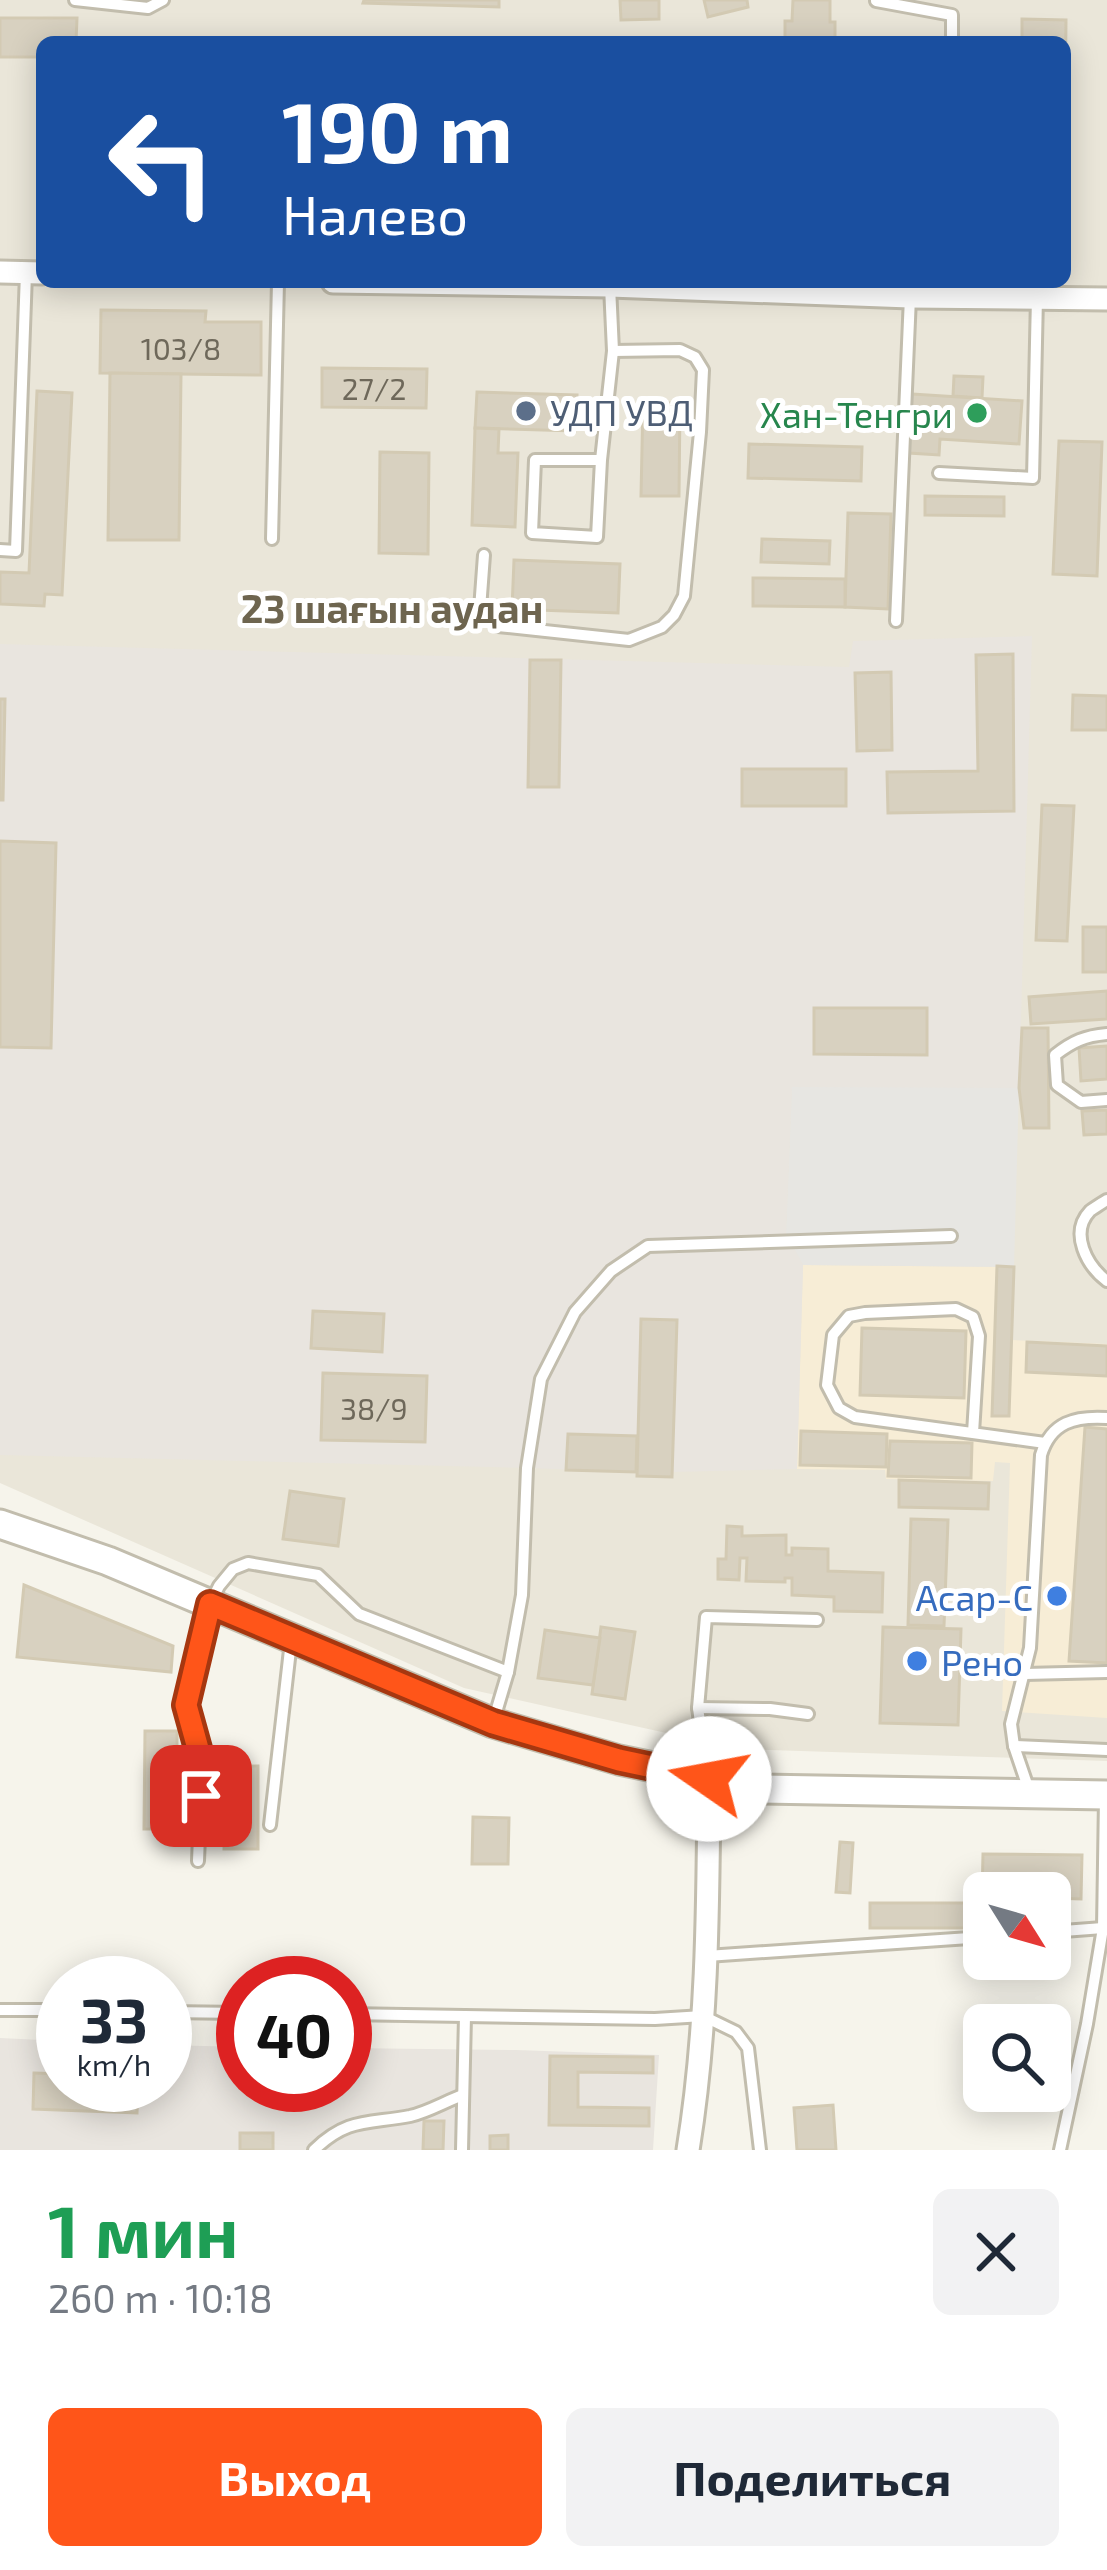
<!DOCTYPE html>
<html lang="ru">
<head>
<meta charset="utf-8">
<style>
	:root { --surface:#fff; --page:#f2f2f3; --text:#1f2937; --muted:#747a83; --accent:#ff5519 }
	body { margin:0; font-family:"Exo 2",sans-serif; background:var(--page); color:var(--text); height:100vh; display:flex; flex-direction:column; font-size:45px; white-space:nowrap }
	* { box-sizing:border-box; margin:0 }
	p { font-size:39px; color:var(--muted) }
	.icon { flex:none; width:66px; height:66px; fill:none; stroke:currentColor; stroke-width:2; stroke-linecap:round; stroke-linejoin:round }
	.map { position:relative; height:2150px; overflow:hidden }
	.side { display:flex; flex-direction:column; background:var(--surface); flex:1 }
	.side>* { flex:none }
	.guide { position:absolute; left:36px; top:36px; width:1035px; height:252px; border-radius:18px; box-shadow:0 6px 30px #0003; background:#1a4fa0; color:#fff; overflow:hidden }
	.needle { width:78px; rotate:127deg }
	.tools { position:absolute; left:963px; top:1872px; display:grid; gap:24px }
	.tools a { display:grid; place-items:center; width:108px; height:108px; border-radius:18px; background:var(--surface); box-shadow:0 6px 30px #0003; font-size:60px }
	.speed { position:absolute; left:36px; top:1956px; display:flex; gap:24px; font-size:60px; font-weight:700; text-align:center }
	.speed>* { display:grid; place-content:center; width:156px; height:156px; border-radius:50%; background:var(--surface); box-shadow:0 6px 30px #0003; line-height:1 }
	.speed small { font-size:30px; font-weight:400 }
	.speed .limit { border:18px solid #d22; background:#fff; color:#111 }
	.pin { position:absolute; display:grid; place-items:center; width:102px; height:102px; color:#fff; margin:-51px; border-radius:24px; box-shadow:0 6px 18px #0006 }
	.me { position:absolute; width:132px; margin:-66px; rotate:282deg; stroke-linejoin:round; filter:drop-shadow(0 0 9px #0008) }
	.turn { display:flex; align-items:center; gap:42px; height:252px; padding:0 48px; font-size:54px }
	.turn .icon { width:156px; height:156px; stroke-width:2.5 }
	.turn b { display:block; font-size:84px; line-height:102px }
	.round { display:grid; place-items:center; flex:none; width:126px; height:126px; border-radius:18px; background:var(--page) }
	.summary { display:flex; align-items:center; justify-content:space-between; height:204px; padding:0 48px }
	h1 { font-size:72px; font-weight:700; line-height:90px; color:#1e9e55 }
	.button { display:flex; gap:24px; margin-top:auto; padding:24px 48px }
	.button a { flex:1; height:138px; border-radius:18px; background:var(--accent); color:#fff; font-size:48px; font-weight:700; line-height:138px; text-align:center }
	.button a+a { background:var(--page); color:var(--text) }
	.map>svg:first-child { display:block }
	.residential { fill:#eae6d9; fill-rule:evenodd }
	.commercial { fill:#f7edd6 }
	.industrial { fill:#e9e5df }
	.parking { fill:#e7e6e2 }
	.building { fill:#d8d1c0; stroke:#d3cab3; stroke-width:3 }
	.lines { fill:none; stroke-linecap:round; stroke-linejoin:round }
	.service-casing { stroke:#c2bdad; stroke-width:16 }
	.minor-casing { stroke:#c2bdad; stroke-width:27 }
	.tertiary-casing { stroke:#c2bdad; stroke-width:33 }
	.service { stroke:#fff; stroke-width:10 }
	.minor { stroke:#fff; stroke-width:21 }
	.tertiary { stroke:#fff; stroke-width:27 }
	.route-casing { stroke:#a63710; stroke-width:30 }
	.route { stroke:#ff5519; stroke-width:21 }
	.service-dot { fill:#5c6f8a; stroke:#fff; stroke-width:4.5 }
	.leisure-dot { fill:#2e9e5b; stroke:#fff; stroke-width:4.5 }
	.shop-dot { fill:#3f7fe0; stroke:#fff; stroke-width:4.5 }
	.labels { text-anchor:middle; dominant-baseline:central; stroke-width:10; stroke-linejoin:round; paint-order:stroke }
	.number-label { font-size:30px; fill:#6e685a }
	.service-label { font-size:36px; fill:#4e5e75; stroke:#fff; text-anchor:start }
	.leisure-label { font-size:36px; fill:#27864d; stroke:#fff; text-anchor:end }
	.shop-label { font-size:36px; fill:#366cbe; stroke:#fff; text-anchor:end }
	.neighbourhood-label { font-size:39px; font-weight:bold; fill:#6e654f; stroke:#fff }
</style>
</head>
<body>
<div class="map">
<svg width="1107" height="2150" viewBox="0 0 1107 2150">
	<rect width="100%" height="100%" fill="#f6f4eb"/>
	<path class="residential" d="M0,0h1107v1761l-369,-12 -274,-61 -464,-205zM42,42h1023v240h-1023z"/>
	<path class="commercial" d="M803,1265l211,2 -2,73 95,4v374l-105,-7 8,-248 -15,-1 -2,19 -107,-2 -1,-9 -88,-1z"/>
	<g class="industrial">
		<path d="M1032,636l-13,452h-227l-6,144 17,33 -6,204 -124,3 -1,5 -35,-1 -1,-4 -109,-4 -527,-13v-811l849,23 4,-26z"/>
		<path d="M0,2038l63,3v44h102v-40l78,2v38h102v-37l171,2 143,5 -6,95h-653z"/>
	</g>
	<path class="parking" d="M792,1087l227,1 -5,179 -211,-2 -17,-32z"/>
	<g class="building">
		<path d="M364,0h135v7l-136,-4z"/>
		<path d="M620,0h39v19l-38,1z"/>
		<path d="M704,0h43l1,7 -40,10z"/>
		<path d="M793,0h37v22h5v20h-50v-21h7z"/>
		<path d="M0,18h77l-1,24h-34v15h-42z"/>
		<path d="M1022,19l44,1 -1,97v-75h-43z"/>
		<path d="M101,310l105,1 -1,11h56v53l-161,-2z"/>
		<path d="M322,368l105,1 -1,39 -104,-1z"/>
		<path d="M110,373l71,1 -2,166h-71z"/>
		<path d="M954,376l29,1 -1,21 -29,-2z"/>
		<path d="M37,391l35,2 -10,202 -17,-1 -1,12 -44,-2v-32l29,1z"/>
		<path d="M477,392l100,3 -2,36 -100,-3z"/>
		<path d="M912,394l110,7 -3,43 -79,-5 -1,16 -30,-2z"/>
		<path d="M643,403h37l-1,93h-38z"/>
		<path d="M475,428l24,1 -1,24h20l-3,74 -43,-2z"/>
		<path d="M1059,441l43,1 -5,134 -44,-2z"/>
		<path d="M749,444l113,3 -1,34 -113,-3z"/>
		<path d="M380,452l49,1 -1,101 -49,-1z"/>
		<path d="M925,496l79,1v19l-79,-1z"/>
		<path d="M848,513l43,1 -3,95 -43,-2z"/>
		<path d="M762,539l68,2 -1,23 -68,-2z"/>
		<path d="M514,560l106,4 -2,49 -106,-4z"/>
		<path d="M753,578l92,1v28l-92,-1z"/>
		<path d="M1013,654l1,157 -126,2 -1,-41 91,-1 -2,-116z"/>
		<path d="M530,660h31l-2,127h-31z"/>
		<path d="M891,672l1,78 -35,1 -2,-78z"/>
		<path d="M1073,695l34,1v34h-35z"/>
		<path d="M0,699h5l-2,101h-3z"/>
		<rect x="742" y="769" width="104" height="37"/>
		<path d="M1042,805l32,1 -7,135 -31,-1z"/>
		<path d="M0,841l56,2 -5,205 -51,-1z"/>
		<rect x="1083" y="927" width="24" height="45"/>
		<path d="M1107,991v28l-76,5 -2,-27z"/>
		<path d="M814,1008h113v47l-113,-1z"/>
		<path d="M1022,1028h26l1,100h-25l-5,-40z"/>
		<path d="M1107,1046v33l-26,2 -2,-33z"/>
		<path d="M1107,1110v24l-23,1 -2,-24z"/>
		<path d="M997,1266l17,1 -5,149h-17z"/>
		<path d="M313,1311l71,3 -2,38 -71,-4z"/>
		<path d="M641,1319l36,1 -5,157 -35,-1z"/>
		<path d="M862,1328l104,3 -2,67 -104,-3z"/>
		<path d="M1027,1342l80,4v30l-81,-4z"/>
		<path d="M323,1373l104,3 -2,66 -104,-2z"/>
		<path d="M1085,1427l22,2v234l-38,-2z"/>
		<path d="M801,1431l86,3 -1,33 -86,-2z"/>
		<path d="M568,1434l69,2 -1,36 -70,-2z"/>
		<path d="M890,1441l82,2 -1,35 -83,-2z"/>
		<path d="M899,1480l90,3 -1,26 -89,-2z"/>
		<path d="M290,1491l54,8 -6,47 -55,-7z"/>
		<path d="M911,1519l37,1 -4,106 -36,-1z"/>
		<path d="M727,1526l15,1v9l44,-1v20h6v-7l36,1v22l55,2 -1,39 -48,-1v-14l-42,-2v-17h-7v4l-39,-1 1,-23h-7l-1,22 -21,-1v-20h8z"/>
		<path d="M24,1585l149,61 -2,26 -154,-15z"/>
		<path d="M601,1627l34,5 -10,67 -33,-5z"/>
		<path d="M883,1627l78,2 -3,96 -78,-2z"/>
		<path d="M545,1630l55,8 -7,47 -55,-7z"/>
		<path d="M145,1731h32v98h-33z"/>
		<path d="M258,1766v83h-34v-82z"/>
		<path d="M473,1817l36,1 -1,46h-36z"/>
		<path d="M840,1842l13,1 -3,50 -14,-1z"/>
		<path d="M983,1854l99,1 -1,44 -31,-1v-5h-66l-2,4z"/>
		<rect x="870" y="1903" width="107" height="25"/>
		<path d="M240,2053h3v32h46v3h-49z"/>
		<path d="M550,2056l103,1v16l-75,-1v35l71,1v18l-100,-1z"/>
		<path d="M34,2073l29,1v11h75l-1,28 -104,-4z"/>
		<path d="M833,2105l3,45h-39l-3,-42z"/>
		<path d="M424,2121h20l-1,29h-20z"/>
		<rect x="240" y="2133" width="33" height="17"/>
		<path d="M508,2135v15h-18v-14z"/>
	</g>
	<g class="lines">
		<defs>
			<g id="service">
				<path d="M75,0l73,8 15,-8"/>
				<path d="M876,1l76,14v27"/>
				<path d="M601,460h-66l-3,73 65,4 4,-77 12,-109 -3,-65"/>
				<path d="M939,473l94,5 4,-181"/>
				<path d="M272,539l6,-257"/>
				<path d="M0,550l16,1 10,-278"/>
				<path d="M484,555l-4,54 18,17 131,14 33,-13 12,-12 10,-19 16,-164 3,-62 -8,-13 -15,-7 -67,1"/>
				<path d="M896,621l14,-324"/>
				<path d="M1107,1034c-22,2 -34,7 -52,21l2,30 24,17 26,-2"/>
				<path d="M1107,1200c-2,1 -16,10 -17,11 -21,22 -3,55 17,70"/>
				<path d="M973,1433l6,-97 -6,-19 -17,-8 -91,4 -16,3 -16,19 -6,50 12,23 16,9 190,26"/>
				<path d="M1025,1674l82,-2"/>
				<path d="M698,1708l72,1 38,5"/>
				<path d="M494,1719l14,-47 14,-77 5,-127 14,-89 34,-67 36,-41 37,-25 303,-10"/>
				<path d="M1014,1746l93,4"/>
				<path d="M708,1778l-10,-70 8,-91 111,3"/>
				<path d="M1030,1793l-16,-47 -3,-22 19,-76 11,-193c10,-33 34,-39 66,-37"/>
				<path d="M270,1825l21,-184"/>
				<path d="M198,1861l4,-98 -16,-58 24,-101 9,-18 14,-17 15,-6 70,12 41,39 149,58"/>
				<path d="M1050,1932l53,-4"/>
				<path d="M707,1956l277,-19"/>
				<path d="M0,2010h63"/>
				<path d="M165,2012l78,1"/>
				<path d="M345,2014l310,5 48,-3 33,16 12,16 12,102"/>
				<path d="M314,2150c34,-33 55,-26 96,-34 18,-4 36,-15 53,-21"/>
				<path d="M462,2150l3,-134"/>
				<path d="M1060,2150l27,-126 16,-96 2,-130"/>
			</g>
			<g id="minor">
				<path d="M0,272l42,1"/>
				<path d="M333,282l277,4 300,11 197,2"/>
				<path d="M688,2150c20,-123 20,-247 21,-371"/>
			</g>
			<path id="tertiary" d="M0,1524l108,37 385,162 126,37 141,29 347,6"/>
		</defs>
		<use href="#service" class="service-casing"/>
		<use href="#minor" class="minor-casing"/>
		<use href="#tertiary" class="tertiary-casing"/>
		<use href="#service" class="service"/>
		<use href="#minor" class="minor"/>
		<use href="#tertiary" class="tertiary"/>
	</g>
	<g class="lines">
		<defs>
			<path id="route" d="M201,1796l1,-33 -16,-58 24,-101 283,119 126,37 90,19"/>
		</defs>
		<use href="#route" class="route-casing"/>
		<use href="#route" class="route"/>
	</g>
	<circle class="service-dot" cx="526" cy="411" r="12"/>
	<circle class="leisure-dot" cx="977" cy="413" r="12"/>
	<g class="shop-dot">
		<circle cx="1057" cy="1596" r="12"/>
		<circle cx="917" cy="1661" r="12"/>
	</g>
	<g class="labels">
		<g class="number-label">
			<text x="181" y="348">103/8</text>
			<text x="374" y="388">27/2</text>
			<text x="374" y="1408">38/9</text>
		</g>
		<g class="service-label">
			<text x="550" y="411">УДП УВД</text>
		</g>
		<g class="leisure-label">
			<text x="953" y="413">Хан-Тенгри</text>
		</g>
		<g class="shop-label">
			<text x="1033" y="1596">Асар-С</text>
			<text x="941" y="1661" text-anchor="start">Рено</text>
		</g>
		<g class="neighbourhood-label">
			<text x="392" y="607">23 шағын аудан</text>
		</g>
	</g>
</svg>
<div class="tools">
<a><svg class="needle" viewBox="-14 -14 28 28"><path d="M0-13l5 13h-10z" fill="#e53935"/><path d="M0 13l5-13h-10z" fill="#747a83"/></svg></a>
<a><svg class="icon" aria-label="search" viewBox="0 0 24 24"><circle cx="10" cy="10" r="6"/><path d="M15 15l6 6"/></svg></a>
</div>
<div class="speed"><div>33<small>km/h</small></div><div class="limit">40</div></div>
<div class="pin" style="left:201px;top:1796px;background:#d93025"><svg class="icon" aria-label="arrive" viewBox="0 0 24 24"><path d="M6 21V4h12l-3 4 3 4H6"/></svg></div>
<svg class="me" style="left:709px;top:1779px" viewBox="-20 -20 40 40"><circle r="19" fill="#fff"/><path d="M0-13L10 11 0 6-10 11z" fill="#ff5519"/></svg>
<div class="guide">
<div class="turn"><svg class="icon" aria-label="left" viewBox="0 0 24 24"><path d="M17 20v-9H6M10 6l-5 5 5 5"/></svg><div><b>190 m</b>Налево</div></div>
</div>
</div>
<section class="side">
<div class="summary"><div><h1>1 мин</h1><p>260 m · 10:18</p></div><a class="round"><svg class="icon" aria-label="close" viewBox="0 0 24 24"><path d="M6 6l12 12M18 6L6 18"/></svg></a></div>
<div class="button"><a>Выход</a><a>Поделиться</a></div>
</section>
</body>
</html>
